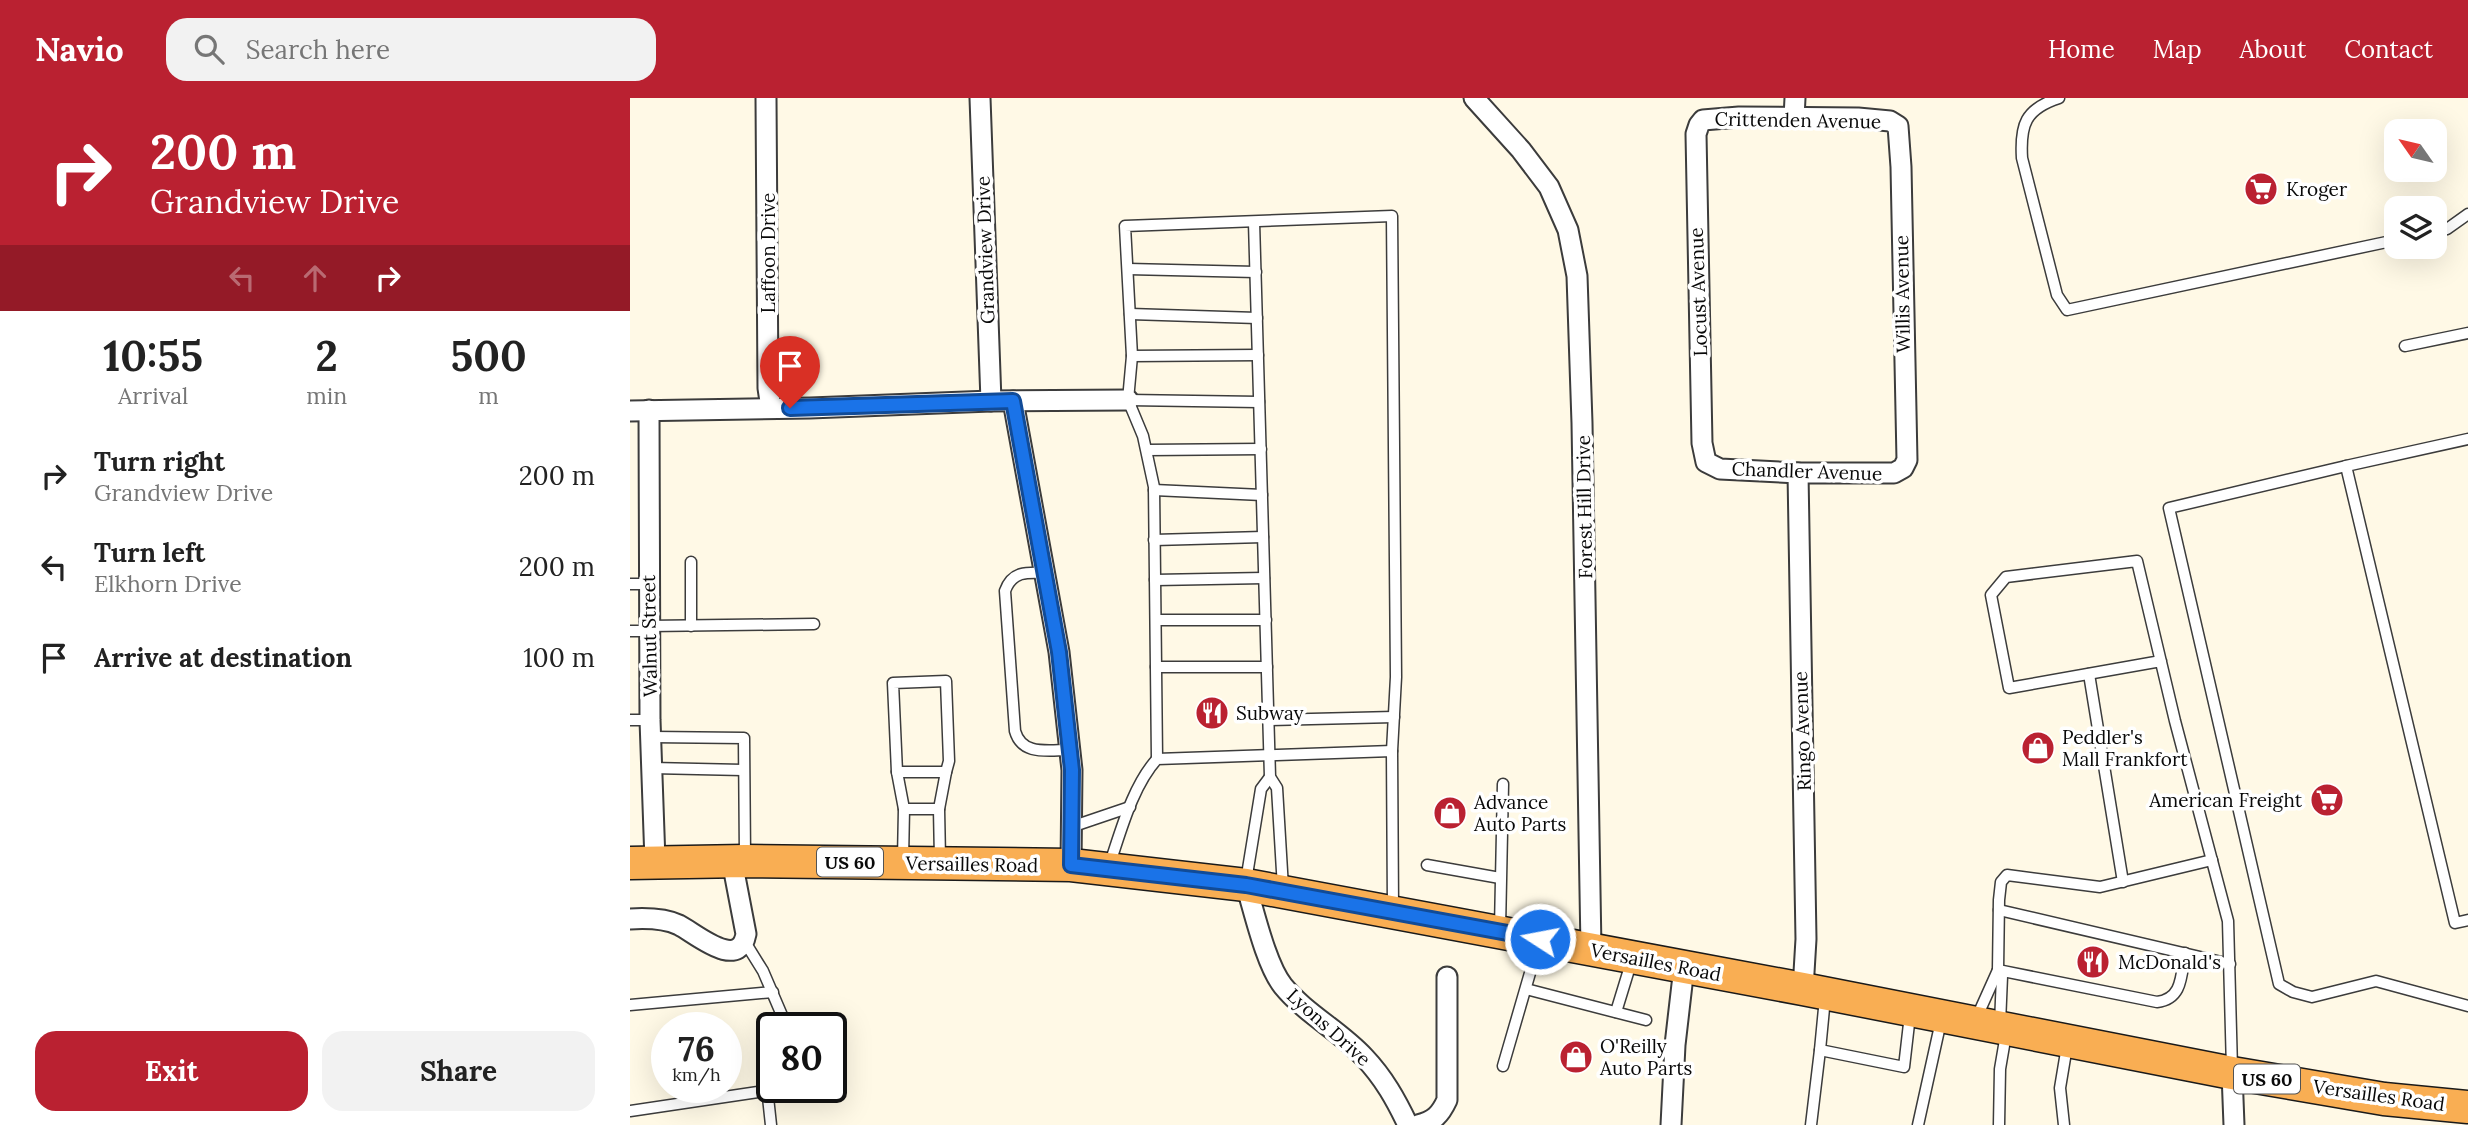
<!DOCTYPE html>
<html lang="en">
<head>
<meta charset="utf-8">
<style>
	:root { --surface:#fff; --page:#f2f2f2; --text:#222; --muted:#767676; --accent:#ba2131 }
	body { margin:0; font-family:Lora,serif; background:var(--page); color:var(--text); height:100vh; display:flex; flex-direction:column; font-size:26px; white-space:nowrap }
	* { box-sizing:border-box; margin:0 }
	p { font-size:23px; color:var(--muted) }
	.icon { flex:none; width:38px; height:38px; fill:none; stroke:currentColor; stroke-width:2; stroke-linecap:round; stroke-linejoin:round }
	.map { position:relative; flex:1; overflow:hidden }
	.drawer { display:flex; flex-direction:column; background:var(--surface); width:630px }
	.drawer>* { flex:none }
	.banner { background:#ba2131; color:#fff; overflow:hidden }
	.needle { width:46px; rotate:304deg }
	.buttons { position:absolute; left:1754px; top:21px; display:grid; gap:14px }
	.buttons a { display:grid; place-items:center; width:63px; height:63px; border-radius:14px; background:var(--surface); box-shadow:0 7px 28px #0002; font-size:35px }
	.speed { position:absolute; left:21px; top:914px; display:flex; gap:14px; font-size:35px; font-weight:700; text-align:center }
	.speed>* { display:grid; place-content:center; width:91px; height:91px; border-radius:50%; background:var(--surface); box-shadow:0 7px 28px #0002; line-height:1 }
	.speed small { font-size:18px; font-weight:400 }
	.speed .limit { border:4px solid #111; border-radius:10px; background:#fff; color:#111 }
	.pin { position:absolute; display:grid; place-items:center; width:60px; height:60px; color:#fff; margin:-72px -30px; border-radius:50% 50% 50% 0; rotate:-45deg; box-shadow:0 0 7px #0007 }
	.pin .icon { rotate:45deg }
	.me { position:absolute; width:77px; margin:-38px; rotate:281deg; stroke-linejoin:round; filter:drop-shadow(0 0 5px #0008) }
	.turn { display:flex; align-items:center; gap:24px; height:147px; padding:0 35px; font-size:32px }
	.turn .icon { width:91px; height:91px; stroke-width:2.5 }
	.turn b { display:block; font-size:49px; line-height:60px }
	.lanes { display:flex; align-items:center; height:66px; padding:0 35px; background:#0003; justify-content:center; gap:35px; direction:ltr }
	.lanes .off { opacity:.35 }
	.eta { display:flex; justify-content:space-evenly; align-items:center; height:119px; text-align:center }
	.eta b { font-size:42px; font-weight:700; line-height:49px }
	.cta { display:flex; gap:14px; margin-top:auto; padding:14px 35px }
	.cta a { flex:1; height:80px; border-radius:21px; background:var(--accent); color:#fff; font-size:28px; font-weight:700; line-height:80px; text-align:center }
	.cta a+a { background:var(--page); color:var(--text) }
	ul { padding:0; list-style:none }
	li { display:flex; align-items:center; gap:21px; height:91px; padding:0 35px }
	li div { flex:1 }
	li b { display:block; font-size:26px }
	li em { font-style:normal }
	header { display:flex; align-items:center; gap:42px; box-sizing:border-box; height:98px; padding:0 35px; background:var(--accent); color:#fff }
	header strong { font-size:33px }
	nav { display:flex; gap:38px; margin-inline-start:auto; font-size:24px }
	.search { width:490px; height:63px; background:var(--page); display:flex; align-items:center; gap:18px; box-sizing:border-box; padding:0 24px; border-radius:21px; color:var(--muted); font-size:26px }
	main { display:flex; flex:1; min-height:0 }
	.map>svg:first-child { display:block }
	.lines { fill:none; stroke-linecap:round; stroke-linejoin:round }
	.service-casing { stroke:#3c3c3c; stroke-width:13 }
	.minor-casing { stroke:#3c3c3c; stroke-width:23 }
	.trunk-casing { stroke:#1a1a1a; stroke-width:35 }
	.service { stroke:#fff; stroke-width:10 }
	.minor { stroke:#fff; stroke-width:19 }
	.trunk { stroke:#f9ae53; stroke-width:32 }
	.route-casing { stroke:#114b97; stroke-width:18 }
	.route { stroke:#1a73e8; stroke-width:12 }
	.labels { text-anchor:middle; dominant-baseline:central; stroke-width:7; stroke-linejoin:round; paint-order:stroke }
	.shield { fill:#fff; stroke:#535353; stroke-width:2 }
	.shield-label { font-size:18px; font-weight:bold; fill:#090909 }
	.street-label { font-size:19px; fill:#090909; stroke:#fff }
	.poi-label { font-size:19px; fill:#090909; stroke:#fff; text-anchor:start }
</style>
</head>
<body>
<header>
<strong>Navio</strong>
<div class="search"><svg class="icon" aria-label="search" viewBox="0 0 24 24"><circle cx="10" cy="10" r="6"/><path d="M15 15l6 6"/></svg>Search here</div>
<nav><a>Home</a><a>Map</a><a>About</a><a>Contact</a></nav>
</header>
<main>
<section class="drawer">
<div class="banner">
<div class="turn"><svg class="icon" aria-label="right" viewBox="0 0 24 24"><path d="M7 20v-9h11M14 6l5 5-5 5"/></svg><div><b>200 m</b>Grandview Drive</div></div>
<div class="lanes"><svg class="icon off" aria-label="left" viewBox="0 0 24 24"><path d="M17 20v-9H6M10 6l-5 5 5 5"/></svg><svg class="icon off" aria-label="ahead" viewBox="0 0 24 24"><path d="M12 20V5M6 11l6-6 6 6"/></svg><svg class="icon" aria-label="right" viewBox="0 0 24 24"><path d="M7 20v-9h11M14 6l5 5-5 5"/></svg></div>
</div>
<div class="eta">
<div><b>10:55</b><p>Arrival</p></div>
<div><b>2</b><p>min</p></div>
<div><b>500</b><p>m</p></div>
</div>
<ul>
<li><svg class="icon" aria-label="right" viewBox="0 0 24 24"><path d="M7 20v-9h11M14 6l5 5-5 5"/></svg><div><b>Turn right</b><p>Grandview Drive</p></div><em>200 m</em></li>
<li><svg class="icon" aria-label="left" viewBox="0 0 24 24"><path d="M17 20v-9H6M10 6l-5 5 5 5"/></svg><div><b>Turn left</b><p>Elkhorn Drive</p></div><em>200 m</em></li>
<li><svg class="icon" aria-label="arrive" viewBox="0 0 24 24"><path d="M6 21V4h12l-3 4 3 4H6"/></svg><div><b>Arrive at destination</b></div><em>100 m</em></li>
</ul>
<div class="cta"><a>Exit</a><a>Share</a></div>
</section>
<div class="map">
<svg width="1838" height="1027" viewBox="0 0 1838 1027">
	<rect width="100%" height="100%" fill="#fff9e6"/>
	<g class="lines">
		<defs>
			<g id="service">
				<path d="M1429,0c-34,11 -39,27 -37,60l35,137 10,15 329,-70"/>
				<path d="M624,124l16,555 7,11 6,100"/>
				<path d="M1804,133l13,-2 21,-15"/>
				<path d="M498,171l128,3"/>
				<path d="M500,216l127,4"/>
				<path d="M1775,248l63,-13"/>
				<path d="M502,258l126,-1"/>
				<path d="M498,302l131,2"/>
				<path d="M1838,341l-122,27 109,457 13,-3"/>
				<path d="M517,352l114,-1"/>
				<path d="M1716,368l-177,42 110,476 14,8 19,5 64,-16 92,25"/>
				<path d="M524,392l108,5"/>
				<path d="M524,442l109,-3"/>
				<path d="M415,475c-18,-1 -33,-2 -40,18l10,140c7,25 33,19 54,19"/>
				<path d="M525,482l109,-2"/>
				<path d="M0,486h19"/>
				<path d="M526,522h110"/>
				<path d="M19,528l165,-2"/>
				<path d="M61,528v-64"/>
				<path d="M0,533h19"/>
				<path d="M1531,563l-152,27 -18,-93 15,-18 131,-16 38,160 53,200 4,148"/>
				<path d="M526,569h111"/>
				<path d="M1459,576l34,208"/>
				<path d="M0,622h20"/>
				<path d="M638,622l126,-3"/>
				<path d="M22,639l92,1 1,119"/>
				<path d="M527,661l-3,-272 -11,-51 -15,-36 4,-44 -7,-130 267,-10 4,461 -4,74"/>
				<path d="M22,670l91,2"/>
				<path d="M267,674l-4,-89 53,-2 3,80 -3,11"/>
				<path d="M274,711l-7,-37h49l-7,37"/>
				<path d="M441,729l59,-20"/>
				<path d="M273,761l1,-50h35l1,50"/>
				<path d="M797,767l73,13"/>
				<path d="M479,768c12,-35 23,-79 48,-107l235,-8 1,157"/>
				<path d="M616,783l15,-92 9,-12"/>
				<path d="M1369,812l231,54"/>
				<path d="M870,830l3,-144"/>
				<path d="M115,844l18,29 24,56"/>
				<path d="M1368,872l159,32c26,-3 24,-27 28,-49"/>
				<path d="M1368,872l4,6 -2,48"/>
				<path d="M896,891l120,31"/>
				<path d="M1195,900l-5,52 84,17 6,-52"/>
				<path d="M0,907l143,-13"/>
				<path d="M986,914l15,-49"/>
				<path d="M1346,921l22,-49 1,-70 2,-18 6,-7 93,12 112,-27"/>
				<path d="M873,968l36,-124"/>
				<path d="M137,990l4,37"/>
				<path d="M0,1013l128,-19 9,-4 5,-6"/>
				<path d="M1181,1027l9,-75"/>
				<path d="M1288,1027l23,-104"/>
				<path d="M1369,1027l1,-56 6,-35"/>
				<path d="M1434,1027l-4,-37 7,-42"/>
			</g>
			<g id="minor">
				<path d="M136,0l2,290 3,20"/>
				<path d="M350,0l11,303"/>
				<path d="M844,0l47,52 28,37 19,43 9,46 5,147 9,526"/>
				<path d="M1109,19l119,1 32,3 8,5 3,41 6,293 -4,8 -9,5h-96l-78,-4 -14,-7 -4,-19 -6,-309 3,-9 4,-5z"/>
				<path d="M1164,20l1,-20"/>
				<path d="M383,303l46,251 13,118 -1,95"/>
				<path d="M19,312l1,310 5,141"/>
				<path d="M0,313l180,-3 181,-7 137,-1"/>
				<path d="M1168,375l8,466 -3,50"/>
				<path d="M616,787c8,26 20,80 37,101 23,28 57,45 81,71 20,21 32,43 44,68"/>
				<path d="M0,821c16,-1 34,-1 49,6 16,8 60,47 67,9l-14,-73"/>
				<path d="M1602,975l2,52"/>
				<path d="M788,1027c16,-4 22,-10 29,-25v-123"/>
				<path d="M1041,1027l4,-80 9,-78"/>
			</g>
			<path id="trunk" d="M0,765l115,-2 326,4 175,20 557,104 429,84 152,26 84,8"/>
		</defs>
		<use href="#service" class="service-casing"/>
		<use href="#minor" class="minor-casing"/>
		<use href="#trunk" class="trunk-casing"/>
		<use href="#service" class="service"/>
		<use href="#minor" class="minor"/>
		<use href="#trunk" class="trunk"/>
	</g>
	<g class="lines">
		<defs>
			<path id="route" d="M160,310l223,-7 46,251 13,118 -1,95 175,20 294,54"/>
		</defs>
		<use href="#route" class="route-casing"/>
		<use href="#route" class="route"/>
	</g>
	<defs>
		<symbol id="supermarket-disc" viewBox="-11 -11 22 22"><circle r="9.5" fill="#ba2131" stroke="#fff"/><path d="M-6-5.5h2.5l.6 2H6L4.5 2H-2.5L-4.4-4H-6ZM-1.5 3.2a1.3 1.3 0 1 0 .1 0ZM3 3.2a1.3 1.3 0 1 0 .1 0Z" fill="#fff"/></symbol>
		<symbol id="restaurant-disc" viewBox="-11 -11 22 22"><circle r="9.5" fill="#ba2131" stroke="#fff"/><path d="M-5-6h1v4h1v-4h1v4h1v-4h1v5L-1.5 .5V6h-2V.5L-5-1ZM5-6V6H3V1.5H1.5Q1.5-4 5-6Z" fill="#fff"/></symbol>
		<symbol id="shop-disc" viewBox="-11 -11 22 22"><circle r="9.5" fill="#ba2131" stroke="#fff"/><path d="M-5-2.5h2.3a2.7 3.5 0 0 1 5.4 0H5L5.5 6h-11ZM-1.5-2.5h3a1.5 2.3 0 0 0-3 0Z" fill="#fff"/></symbol>
	</defs>
	<g fill-rule="evenodd">
		<use href="#supermarket-disc" x="1612" y="72" width="38" height="38"/>
		<use href="#restaurant-disc" x="563" y="596" width="38" height="38"/>
		<use href="#shop-disc" x="1389" y="631" width="38" height="38"/>
		<use href="#supermarket-disc" x="1678" y="683" width="38" height="38"/>
		<use href="#shop-disc" x="801" y="696" width="38" height="38"/>
		<use href="#restaurant-disc" x="1444" y="845" width="38" height="38"/>
		<use href="#shop-disc" x="927" y="940" width="38" height="38"/>
	</g>
	<g class="labels">
		<g class="shield">
			<rect x="187" y="749.5" width="66" height="29" rx="5"/>
			<rect x="1604" y="966.5" width="66" height="29" rx="5"/>
		</g>
		<g class="shield-label">
			<text x="220" y="764">US 60</text>
			<text x="1637" y="981">US 60</text>
		</g>
		<g class="street-label">
			<text transform="translate(1168 22) rotate(1)">Crittenden Avenue</text>
			<text transform="translate(355 152) rotate(-92)">Grandview Drive</text>
			<text transform="translate(138 155) rotate(-90)">Laffoon Drive</text>
			<text transform="translate(1068 194) rotate(-92)">Locust Avenue</text>
			<text transform="translate(1272 196) rotate(-91)">Willis Avenue</text>
			<text transform="translate(1177 373) rotate(2)">Chandler Avenue</text>
			<text transform="translate(954 409) rotate(-91)">Forest Hill Drive</text>
			<text transform="translate(19 538) rotate(-91)">Walnut Street</text>
			<text transform="translate(1172 633) rotate(-92)">Ringo Avenue</text>
			<text transform="translate(342 766) rotate(1)">Versailles Road</text>
			<text transform="translate(1026 864) rotate(11)">Versailles Road</text>
			<text transform="translate(699 929) rotate(42)">Lyons Drive</text>
			<text transform="translate(1749 997) rotate(8)">Versailles Road</text>
		</g>
		<g class="poi-label">
			<text x="1656" y="91">Kroger</text>
			<text x="606" y="615">Subway</text>
			<text x="1432" y="639">Peddler's<tspan x="1432" dy="22">Mall Frankfort</tspan></text>
			<text x="1672" y="702" text-anchor="end">American Freight</text>
			<text x="844" y="704">Advance<tspan x="844" dy="22">Auto Parts</tspan></text>
			<text x="1488" y="864">McDonald's</text>
			<text x="970" y="948">O'Reilly<tspan x="970" dy="22">Auto Parts</tspan></text>
		</g>
	</g>
</svg>
<div class="buttons">
<a><svg class="needle" viewBox="-14 -14 28 28"><path d="M0-13l5 13h-10z" fill="#e53935"/><path d="M0 13l5-13h-10z" fill="#767676"/></svg></a>
<a><svg class="icon" aria-label="layers" viewBox="0 0 24 24"><path d="M12 4l9 5-9 5-9-5zM3 14l9 5 9-5"/></svg></a>
</div>
<div class="speed"><div>76<small>km/h</small></div><div class="limit">80</div></div>
<div class="pin" style="left:160px;top:310px;background:#d93025"><svg class="icon" aria-label="arrive" viewBox="0 0 24 24"><path d="M6 21V4h12l-3 4 3 4H6"/></svg></div>
<svg class="me" style="left:910px;top:841px" viewBox="-20 -20 40 40"><circle r="17" fill="#1a73e8" stroke="#fff" stroke-width="3"/><path d="M0-11L8 9 0 5-8 9z" fill="#fff"/></svg>
</div>
</main>
</body>
</html>
